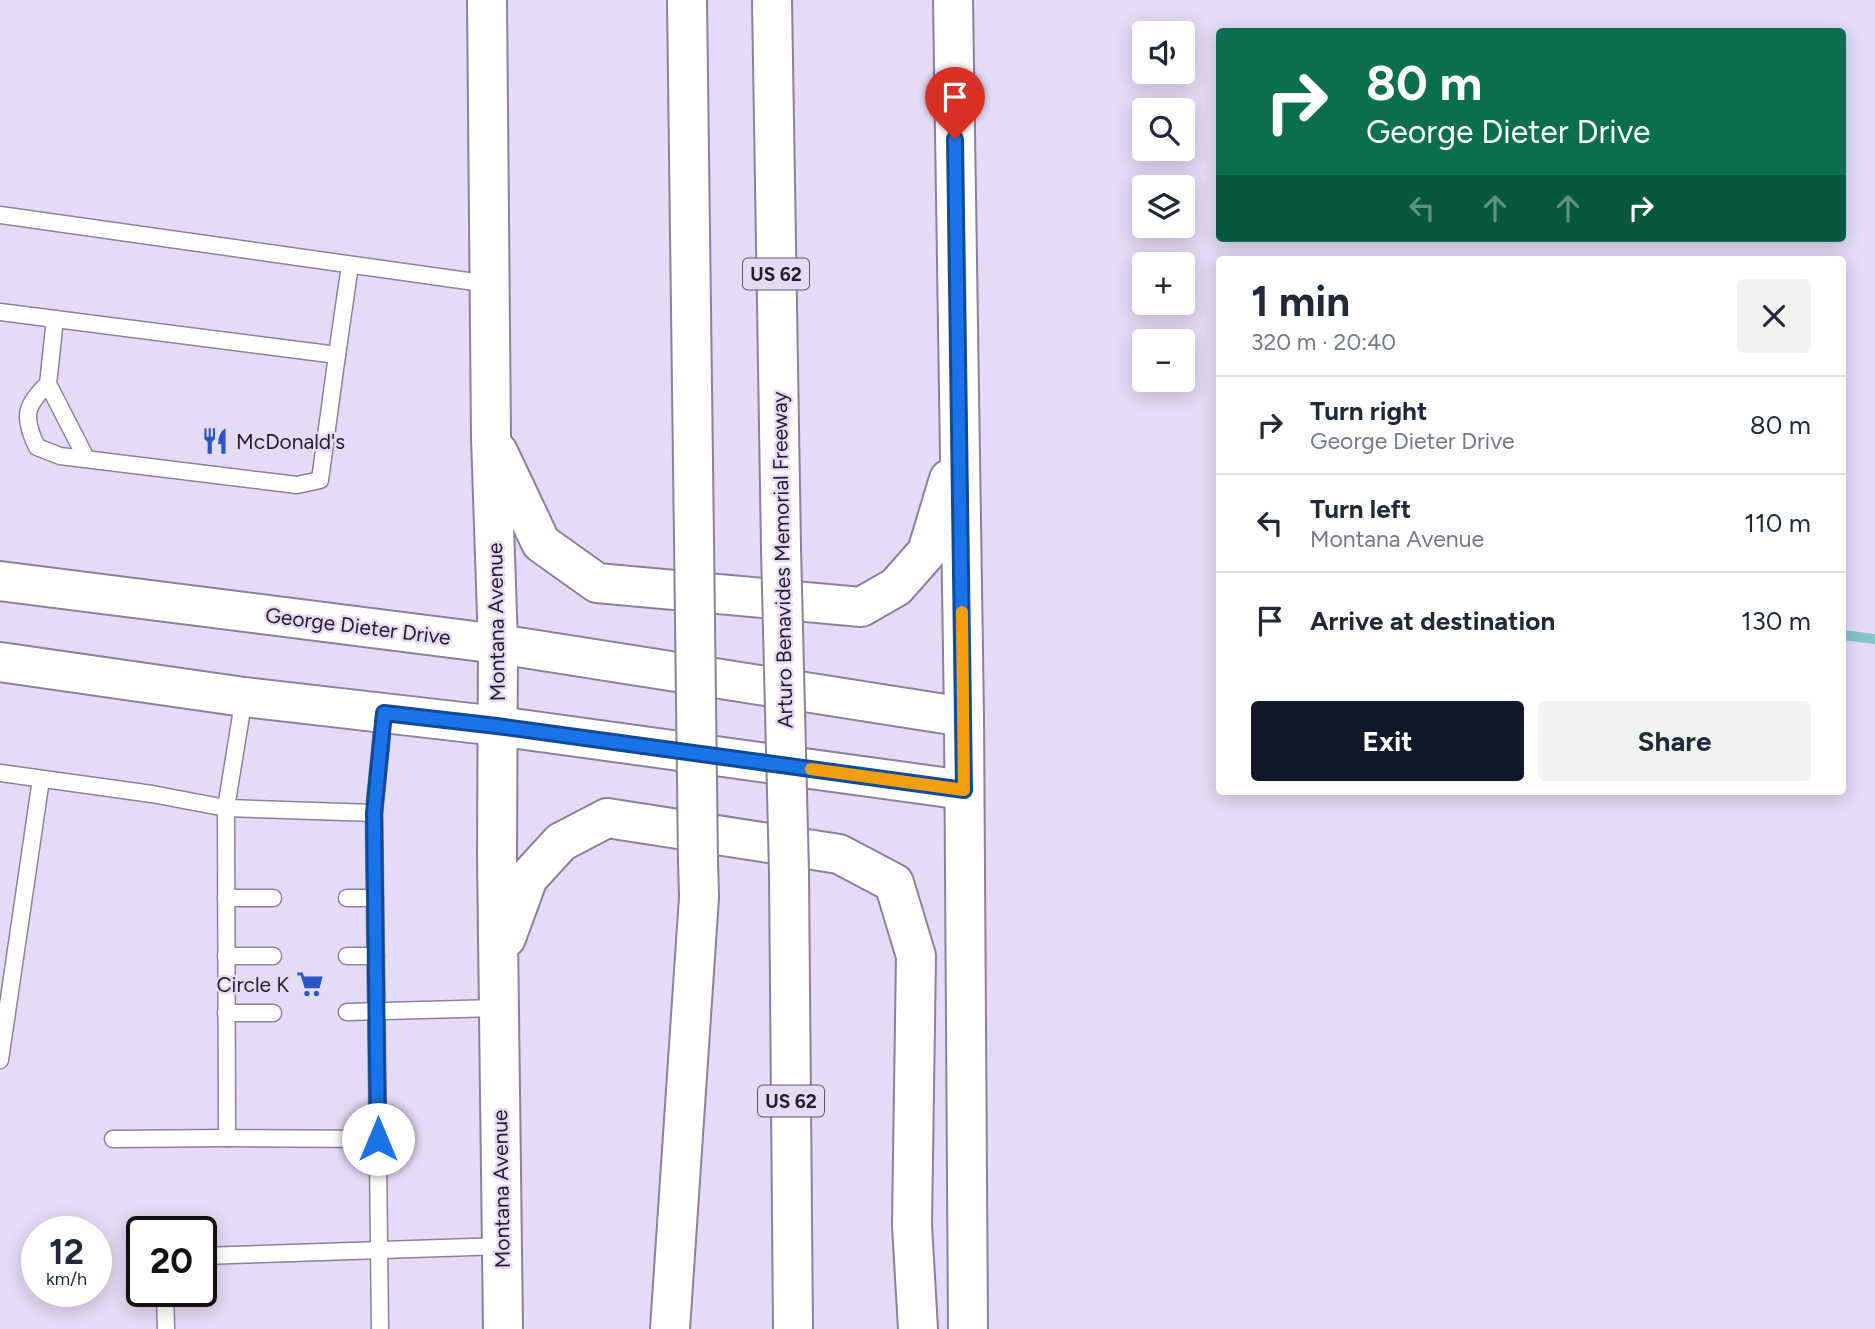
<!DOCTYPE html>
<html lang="en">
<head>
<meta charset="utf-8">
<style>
	:root { --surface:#fff; --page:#f2f2f3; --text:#1f2937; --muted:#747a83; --line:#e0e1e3; --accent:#111827 }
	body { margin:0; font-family:Figtree,sans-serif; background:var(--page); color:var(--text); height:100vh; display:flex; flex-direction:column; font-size:26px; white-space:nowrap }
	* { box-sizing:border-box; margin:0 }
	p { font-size:23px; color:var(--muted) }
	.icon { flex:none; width:38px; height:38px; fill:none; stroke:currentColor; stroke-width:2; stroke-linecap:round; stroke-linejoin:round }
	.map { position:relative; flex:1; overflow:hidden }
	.side { position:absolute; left:1216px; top:256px; width:630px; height:539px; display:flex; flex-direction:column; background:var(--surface); border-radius:7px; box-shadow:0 4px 18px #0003 }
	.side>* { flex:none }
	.hud { position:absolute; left:1216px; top:28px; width:630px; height:214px; border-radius:7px; box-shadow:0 4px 18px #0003; background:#0b6e4f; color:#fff; overflow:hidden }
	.fabs { position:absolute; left:1132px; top:21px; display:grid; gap:14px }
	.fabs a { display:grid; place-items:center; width:63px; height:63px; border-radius:7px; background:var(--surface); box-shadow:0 4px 18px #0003; font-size:35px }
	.speed { position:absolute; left:21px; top:1216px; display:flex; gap:14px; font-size:35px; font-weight:700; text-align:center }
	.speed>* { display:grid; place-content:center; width:91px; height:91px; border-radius:50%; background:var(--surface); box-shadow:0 4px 18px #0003; line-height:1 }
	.speed small { font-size:18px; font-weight:400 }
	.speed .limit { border:4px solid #111; border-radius:10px; background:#fff; color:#111 }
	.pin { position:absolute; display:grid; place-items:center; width:60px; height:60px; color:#fff; margin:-72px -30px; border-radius:50% 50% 50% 0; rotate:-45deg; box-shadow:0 0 7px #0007 }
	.pin .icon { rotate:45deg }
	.me { position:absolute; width:77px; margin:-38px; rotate:0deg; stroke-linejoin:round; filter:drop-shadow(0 0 5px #0008) }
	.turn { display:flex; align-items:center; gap:24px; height:147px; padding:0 35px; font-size:32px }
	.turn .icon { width:91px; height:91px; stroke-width:2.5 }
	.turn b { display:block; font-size:49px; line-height:60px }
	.lanes { display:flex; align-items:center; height:66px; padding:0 35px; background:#0003; justify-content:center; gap:35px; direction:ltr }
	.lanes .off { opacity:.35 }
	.round { display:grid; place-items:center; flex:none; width:74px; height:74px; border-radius:7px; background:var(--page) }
	.summary { display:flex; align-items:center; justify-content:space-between; height:119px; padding:0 35px }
	h1 { font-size:42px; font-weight:700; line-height:52px }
	.action { display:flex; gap:14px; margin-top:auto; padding:14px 35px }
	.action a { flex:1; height:80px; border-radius:7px; background:var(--accent); color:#fff; font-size:28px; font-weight:700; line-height:80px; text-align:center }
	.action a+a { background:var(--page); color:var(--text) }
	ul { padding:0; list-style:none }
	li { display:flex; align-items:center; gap:21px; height:98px; padding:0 35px; border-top:2px solid var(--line) }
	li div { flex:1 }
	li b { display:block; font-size:26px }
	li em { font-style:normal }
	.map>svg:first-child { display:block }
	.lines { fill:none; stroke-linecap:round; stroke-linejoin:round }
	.stream { stroke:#87c3cb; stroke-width:10 }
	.lane-casing { stroke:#8a829a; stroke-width:19 }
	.secondary-casing { stroke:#8a829a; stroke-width:42 }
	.highway-casing { stroke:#8a829a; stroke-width:42 }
	.lane { stroke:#fff; stroke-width:16 }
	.secondary { stroke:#fff; stroke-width:38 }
	.highway { stroke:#fff; stroke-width:38 }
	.highway-bridge-casing { stroke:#8a829a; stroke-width:42; stroke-linecap:butt }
	.highway-bridge { stroke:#fff; stroke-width:38 }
	.route-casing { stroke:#114b97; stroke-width:18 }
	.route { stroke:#1a73e8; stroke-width:12 }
	.slow { stroke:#f59e0b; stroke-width:12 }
	.labels { text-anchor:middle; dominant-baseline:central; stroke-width:5; stroke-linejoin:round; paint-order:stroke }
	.shield { fill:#e4dbf6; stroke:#5c5766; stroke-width:2 }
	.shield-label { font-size:19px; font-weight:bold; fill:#211e28 }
	.poi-label { font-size:21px; fill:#211e28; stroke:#e4dbf6; text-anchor:start }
	.street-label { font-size:21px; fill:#211e28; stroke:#e4dbf6 }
</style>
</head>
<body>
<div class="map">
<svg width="1875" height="1329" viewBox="0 0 1875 1329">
	<rect width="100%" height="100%" fill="#e4dbf6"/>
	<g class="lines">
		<path class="stream" d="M1843,635l32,4"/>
		<defs>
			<g id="lane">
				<path d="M0,215l489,69"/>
				<path d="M0,312l337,43 13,-90"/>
				<path d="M55,319l-7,65 38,74"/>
				<path d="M48,384c-24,22 -25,34 -11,63l23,9 237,29 23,-5 17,-125"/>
				<path d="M244,697l-18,111 1,330 151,1"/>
				<path d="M0,773l152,21 74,14 148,5"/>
				<path d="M226,898h47"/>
				<path d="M347,898h28"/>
				<path d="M226,956h47"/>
				<path d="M347,956h29"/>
				<path d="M347,1012l151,-4"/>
				<path d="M226,1013h47"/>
				<path d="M0,1060l41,-281"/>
				<path d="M113,1139l114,-1"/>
				<path d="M201,1256l301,-10"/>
				<path d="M165,1292l1,37"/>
				<path d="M380,1329l-6,-516 10,-100"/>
			</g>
			<g id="secondary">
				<path d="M487,0l4,437 7,207 -1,212 6,473"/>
				<path d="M953,0l11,717 4,612"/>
				<path d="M498,452l43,91 56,40 264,24 35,-20 31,-35 22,-73"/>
				<path d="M0,581l498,63 466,73"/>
				<path d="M0,662l244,35 253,29 467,64"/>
				<path d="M506,938l22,-60 33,-36 46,-24 232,36 55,29 22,73 -4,269 6,104"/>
			</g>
			<g id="highway">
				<path d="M687,0l7,540"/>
				<path d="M772,0l9,548"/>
				<path d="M789,873l4,456"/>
				<path d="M670,1329l29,-432 -1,-36"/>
			</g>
		</defs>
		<use href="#lane" class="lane-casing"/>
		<use href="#secondary" class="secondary-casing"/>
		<use href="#highway" class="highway-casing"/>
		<use href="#lane" class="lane"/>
		<use href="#secondary" class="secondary"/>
		<use href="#highway" class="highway"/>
		<defs>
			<g id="highway-bridge">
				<path d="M694,540l4,321"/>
				<path d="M781,548l8,325"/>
			</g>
		</defs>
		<use href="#highway-bridge" class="highway-bridge-casing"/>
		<use href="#highway-bridge" class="highway-bridge"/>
	</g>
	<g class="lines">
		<defs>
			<path id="route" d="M378,1139l-4,-326 10,-100 113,13 467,64 -9,-651"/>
		</defs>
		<use href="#route" class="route-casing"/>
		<use href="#route" class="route"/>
		<path class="slow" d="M811,769l153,21 -2,-178"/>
	</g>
	<defs>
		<symbol id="restaurant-bare" viewBox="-9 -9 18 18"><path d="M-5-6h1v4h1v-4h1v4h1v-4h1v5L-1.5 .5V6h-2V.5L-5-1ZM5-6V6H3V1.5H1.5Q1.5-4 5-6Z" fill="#2956c4" stroke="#e4dbf6" stroke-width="2.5" paint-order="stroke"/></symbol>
		<symbol id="supermarket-bare" viewBox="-9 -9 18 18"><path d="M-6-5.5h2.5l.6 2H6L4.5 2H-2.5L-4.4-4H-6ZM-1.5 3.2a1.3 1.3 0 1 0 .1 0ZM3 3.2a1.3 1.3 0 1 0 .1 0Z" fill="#2956c4" stroke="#e4dbf6" stroke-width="2.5" paint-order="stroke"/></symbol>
	</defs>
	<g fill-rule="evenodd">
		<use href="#restaurant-bare" x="196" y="422" width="38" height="38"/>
		<use href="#supermarket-bare" x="291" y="965" width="38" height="38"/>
	</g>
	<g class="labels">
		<g class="shield">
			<rect x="743" y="258.5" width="66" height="31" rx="5"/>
			<rect x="758" y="1085.5" width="66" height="31" rx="5"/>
		</g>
		<g class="shield-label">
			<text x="776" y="274">US 62</text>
			<text x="791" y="1101">US 62</text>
		</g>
		<g class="poi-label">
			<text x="236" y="441">McDonald's</text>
			<text x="289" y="984" text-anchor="end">Circle K</text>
		</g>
		<g class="street-label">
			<text transform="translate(782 560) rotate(-91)">Arturo Benavides Memorial Freeway</text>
			<text transform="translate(496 622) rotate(-91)">Montana Avenue</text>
			<text transform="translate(358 626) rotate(7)">George Dieter Drive</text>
			<text transform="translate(501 1189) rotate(-91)">Montana Avenue</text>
		</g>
	</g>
</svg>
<div class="fabs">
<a><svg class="icon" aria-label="sound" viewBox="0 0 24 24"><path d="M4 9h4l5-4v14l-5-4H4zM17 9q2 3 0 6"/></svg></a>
<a><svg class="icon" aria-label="search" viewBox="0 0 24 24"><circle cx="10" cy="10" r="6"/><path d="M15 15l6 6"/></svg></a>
<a><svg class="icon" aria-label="layers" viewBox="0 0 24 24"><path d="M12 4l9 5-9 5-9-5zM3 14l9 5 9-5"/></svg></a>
<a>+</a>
<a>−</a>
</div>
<div class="speed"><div>12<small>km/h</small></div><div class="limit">20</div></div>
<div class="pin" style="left:955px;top:139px;background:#d93025"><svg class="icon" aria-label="arrive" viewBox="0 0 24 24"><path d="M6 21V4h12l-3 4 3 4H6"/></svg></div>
<svg class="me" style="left:378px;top:1139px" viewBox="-20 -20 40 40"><circle r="19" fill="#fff"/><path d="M0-13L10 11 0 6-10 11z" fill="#1a73e8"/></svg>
<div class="hud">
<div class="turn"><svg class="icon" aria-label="right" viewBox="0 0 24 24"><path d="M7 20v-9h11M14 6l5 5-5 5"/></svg><div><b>80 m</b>George Dieter Drive</div></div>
<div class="lanes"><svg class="icon off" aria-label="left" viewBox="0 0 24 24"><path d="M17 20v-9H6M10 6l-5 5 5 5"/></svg><svg class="icon off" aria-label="ahead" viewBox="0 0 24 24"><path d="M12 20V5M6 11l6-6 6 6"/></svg><svg class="icon off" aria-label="ahead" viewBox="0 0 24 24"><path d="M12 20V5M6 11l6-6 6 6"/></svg><svg class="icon" aria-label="right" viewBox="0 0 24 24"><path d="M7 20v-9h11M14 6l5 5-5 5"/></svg></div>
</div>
<section class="side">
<div class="summary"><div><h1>1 min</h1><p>320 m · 20:40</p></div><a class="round"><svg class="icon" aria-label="close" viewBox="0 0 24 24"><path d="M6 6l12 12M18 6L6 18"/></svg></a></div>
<ul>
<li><svg class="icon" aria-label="right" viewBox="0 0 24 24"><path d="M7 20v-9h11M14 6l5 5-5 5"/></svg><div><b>Turn right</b><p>George Dieter Drive</p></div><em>80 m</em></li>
<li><svg class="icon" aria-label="left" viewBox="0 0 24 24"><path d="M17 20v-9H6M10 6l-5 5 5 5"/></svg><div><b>Turn left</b><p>Montana Avenue</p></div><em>110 m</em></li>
<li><svg class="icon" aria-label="arrive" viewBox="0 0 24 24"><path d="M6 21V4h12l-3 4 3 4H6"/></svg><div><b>Arrive at destination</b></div><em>130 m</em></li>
</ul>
<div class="action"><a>Exit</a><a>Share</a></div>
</section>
</div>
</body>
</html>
